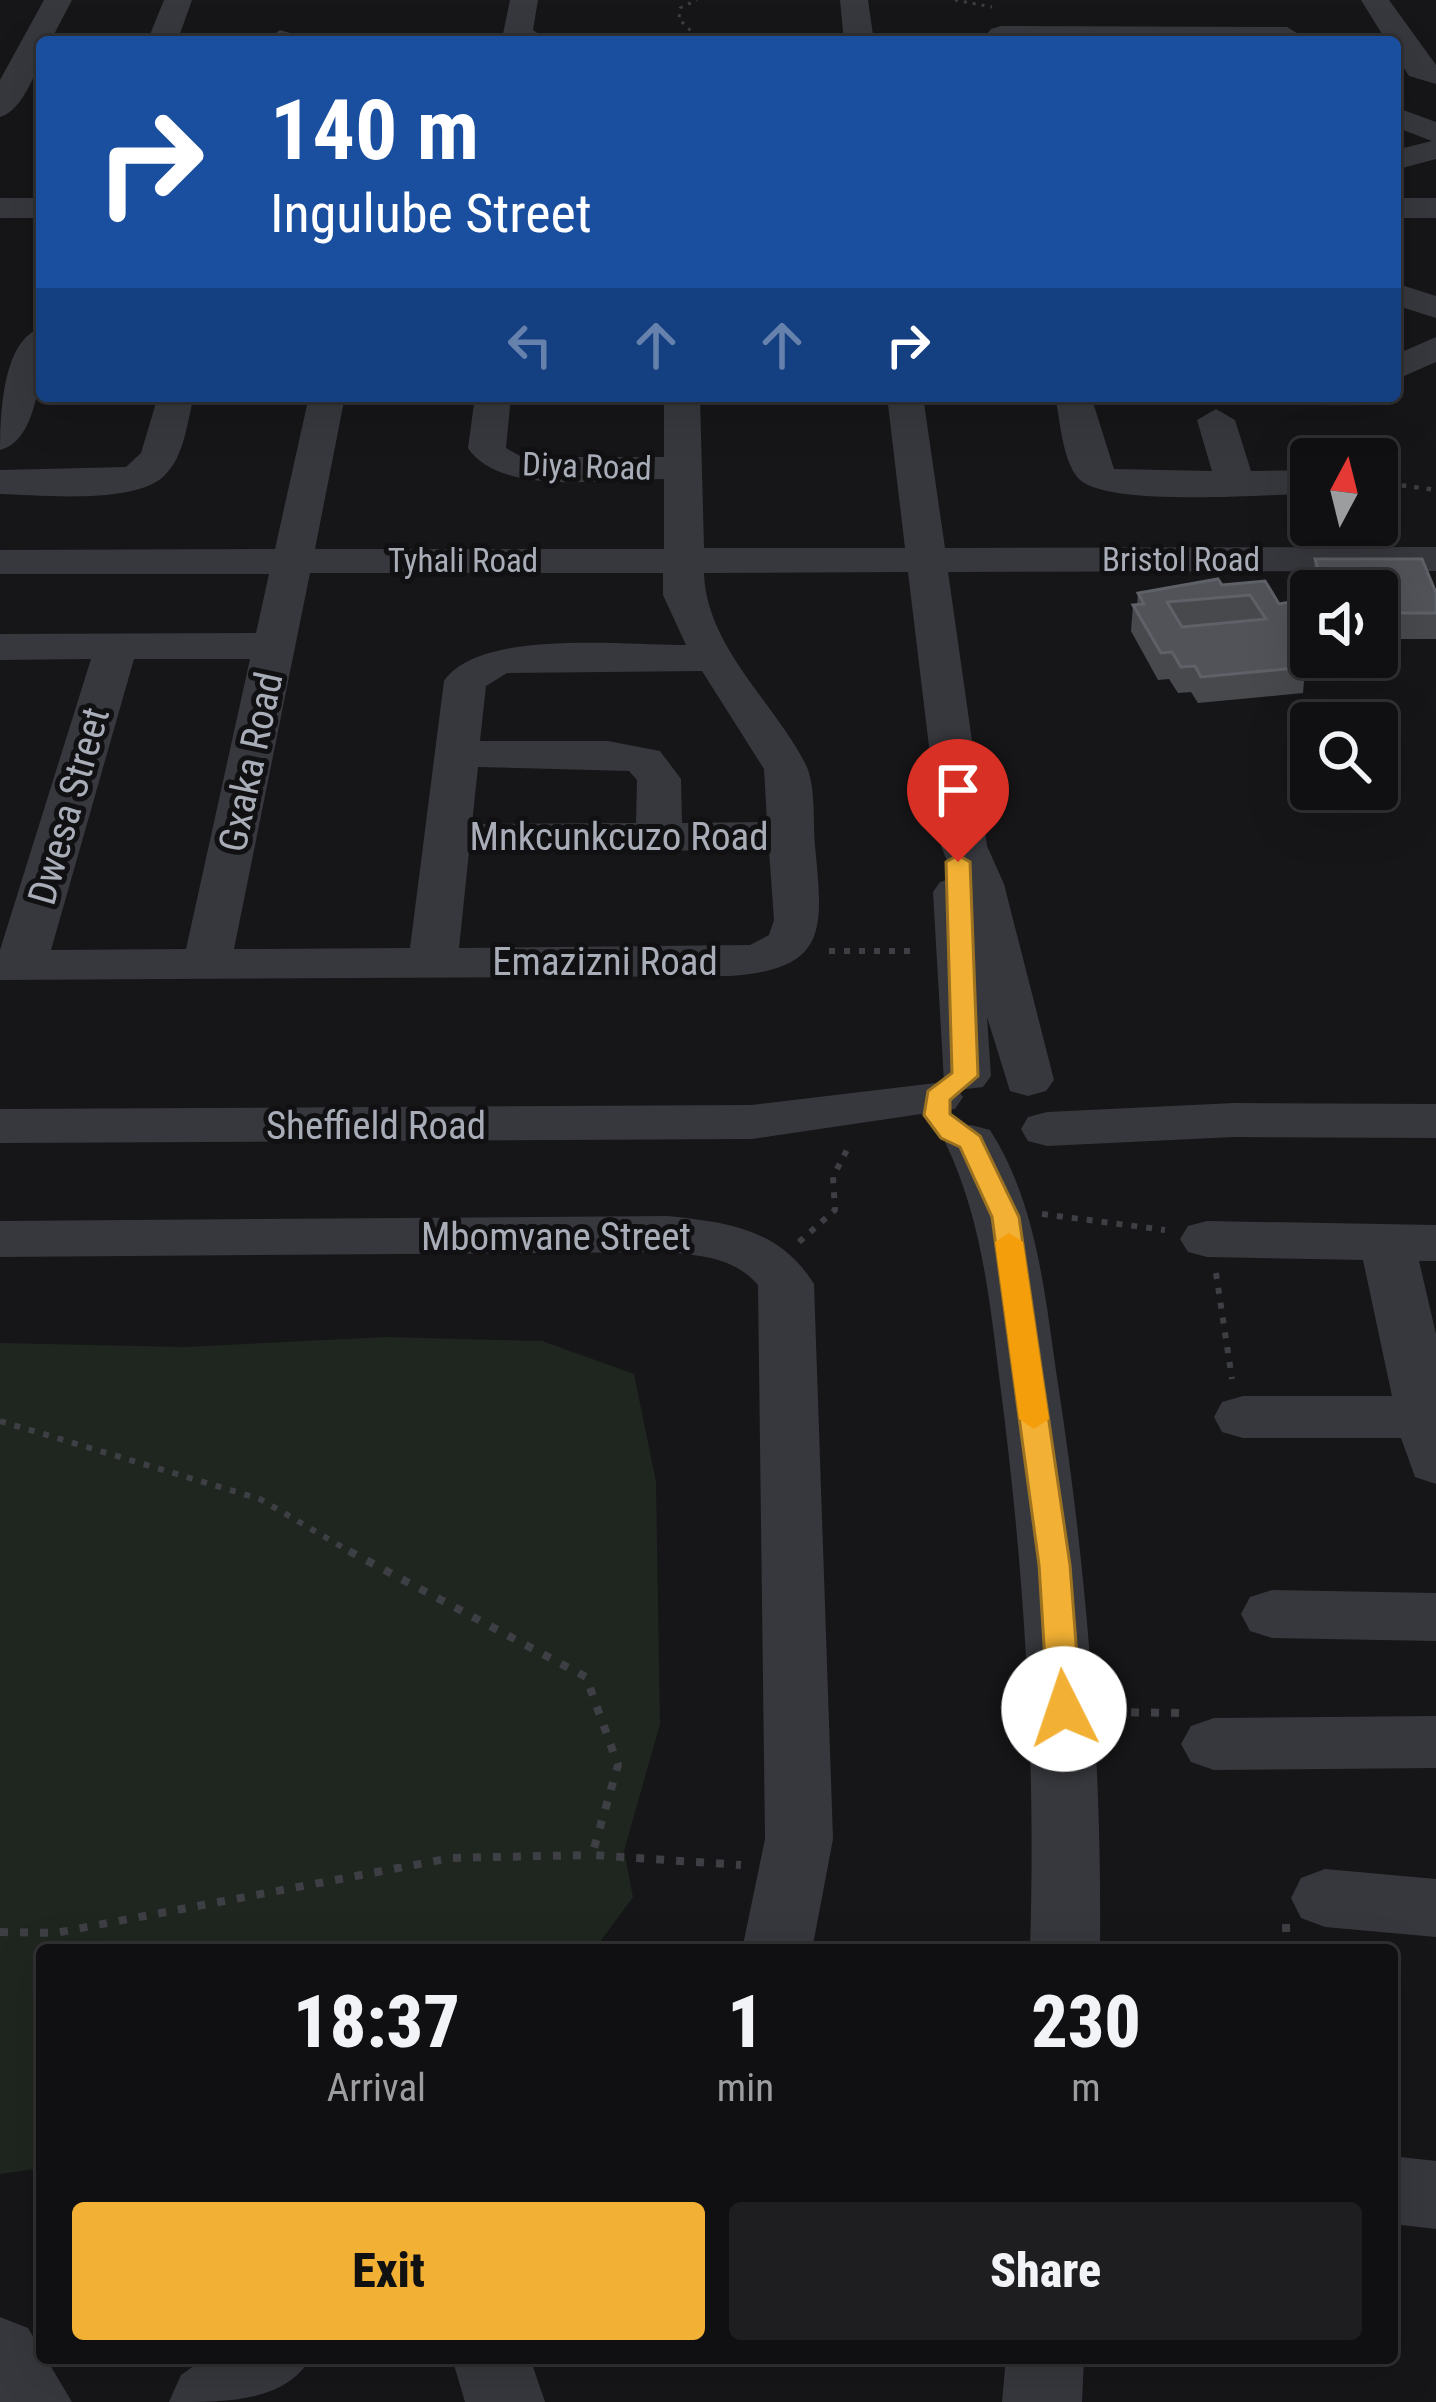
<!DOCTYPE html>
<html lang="en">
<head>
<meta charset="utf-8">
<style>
	:root { --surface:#101012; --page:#1e1e20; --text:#f1f3f6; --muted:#9c9d9f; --line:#303032; --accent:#f2b134 }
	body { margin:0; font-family:"Roboto Condensed",sans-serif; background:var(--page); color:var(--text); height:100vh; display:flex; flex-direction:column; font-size:45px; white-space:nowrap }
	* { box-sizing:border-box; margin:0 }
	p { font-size:39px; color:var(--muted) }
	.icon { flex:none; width:66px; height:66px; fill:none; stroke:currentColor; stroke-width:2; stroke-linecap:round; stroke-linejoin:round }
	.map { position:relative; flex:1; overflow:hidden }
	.sheet { position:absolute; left:36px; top:1944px; width:1362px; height:420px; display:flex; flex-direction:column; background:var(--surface); border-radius:12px; box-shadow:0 12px 48px #0002,0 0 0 3px var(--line) }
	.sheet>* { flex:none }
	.guide { position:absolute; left:36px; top:36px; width:1365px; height:366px; border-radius:12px; box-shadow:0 12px 48px #0002,0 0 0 3px var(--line); background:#1a4fa0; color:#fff; overflow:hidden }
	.needle { width:78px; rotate:7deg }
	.tools { position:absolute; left:1290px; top:438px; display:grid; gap:24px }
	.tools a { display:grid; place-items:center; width:108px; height:108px; border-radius:12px; background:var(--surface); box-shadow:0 12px 48px #0002,0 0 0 3px var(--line); font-size:60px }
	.pin { position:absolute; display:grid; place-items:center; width:102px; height:102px; color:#fff; margin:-123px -51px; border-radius:50% 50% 50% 0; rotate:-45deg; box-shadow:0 0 12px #0007 }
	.pin .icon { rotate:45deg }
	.me { position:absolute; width:132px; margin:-66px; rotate:356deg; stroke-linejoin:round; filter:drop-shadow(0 0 9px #0008) }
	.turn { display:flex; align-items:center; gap:42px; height:252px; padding:0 36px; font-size:54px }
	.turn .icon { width:156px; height:156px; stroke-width:2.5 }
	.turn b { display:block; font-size:84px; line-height:102px }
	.lanes { display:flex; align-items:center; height:114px; padding:0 36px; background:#0003; justify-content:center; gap:60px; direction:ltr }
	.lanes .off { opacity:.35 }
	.eta { display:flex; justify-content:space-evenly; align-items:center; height:204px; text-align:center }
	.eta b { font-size:72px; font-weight:800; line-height:84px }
	.cta { display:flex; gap:24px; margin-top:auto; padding:24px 36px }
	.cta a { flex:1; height:138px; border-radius:12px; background:var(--accent); color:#111; font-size:48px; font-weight:800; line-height:138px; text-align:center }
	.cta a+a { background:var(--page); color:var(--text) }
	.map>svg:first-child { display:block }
	.green { fill:#1e261f }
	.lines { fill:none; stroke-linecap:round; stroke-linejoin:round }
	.path-far3 { stroke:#3d3f44; stroke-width:3; stroke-dasharray:3 6; stroke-linecap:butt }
	.path-far2 { stroke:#3d3f44; stroke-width:4.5; stroke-dasharray:4.5 8; stroke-linecap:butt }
	.path-far1 { stroke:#3d3f44; stroke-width:6; stroke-dasharray:6 9; stroke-linecap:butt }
	.path { stroke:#3d3f44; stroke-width:8; stroke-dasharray:8 12; stroke-linecap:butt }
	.minor { fill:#37383d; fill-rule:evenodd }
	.wall { fill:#47494d }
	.building { fill:#525359; stroke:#5f6168; stroke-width:3; fill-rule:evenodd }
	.route { fill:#f2b134; stroke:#9d7322; stroke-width:3 }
	.slow { fill:#f59e0b }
	.labels { text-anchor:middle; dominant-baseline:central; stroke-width:10; stroke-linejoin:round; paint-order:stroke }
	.far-street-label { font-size:33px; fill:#a8adb8; stroke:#111113 }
	.street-label { font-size:39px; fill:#a8adb8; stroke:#111113 }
</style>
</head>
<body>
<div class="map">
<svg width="1436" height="2402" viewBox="0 0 1436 2402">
	<rect width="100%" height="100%" fill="#161618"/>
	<path class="green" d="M386,1337l156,4 92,33 22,108 4,242 -36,127 9,46 -39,53h-552v218l-42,6v-831l184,4z"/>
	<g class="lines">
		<g class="path-far3">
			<path d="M955,0l37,7"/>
			<path d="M680,42l12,-10 -13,-13 1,-11 17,-8"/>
		</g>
		<path class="path-far2" d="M1377,482l59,8"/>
		<g class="path-far1">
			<path d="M829,951h89"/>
			<path d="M1042,1214l123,16"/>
			<path d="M799,1242l36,-32 -2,-33 17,-33"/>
			<path d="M1216,1273l16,106"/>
			<path d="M0,1421l260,78 94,55"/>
		</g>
		<g class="path">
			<path d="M349,1551l237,126 32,88 -26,90 149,10"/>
			<path d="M1111,1712l71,1"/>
			<path d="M1286,1924l1,26"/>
			<path d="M0,1932l55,1 396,-75 141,-3"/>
		</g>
		<g class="minor">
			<path d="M44,0h28l-22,42h-8c0,22 -19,69 -42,75v-37z"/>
			<path d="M164,0h28l-15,42h-30z"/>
			<path d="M510,0h28l-5,30 17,12 -42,-2 -5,-6z"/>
			<path d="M840,0h28l6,42h-30z"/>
			<path d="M1361,0h28l47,65v19l-27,-8 -14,-22v-12h-8z"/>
			<path d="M1001,26l286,1 15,9 -5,6 -306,-1 -5,-6 5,-6z"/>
			<path d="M280,30l10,3 4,9h-30z"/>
			<path d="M1395,107l41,15v37l-41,11v-20l37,-9 -37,-14z"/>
			<rect x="0" y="198" width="42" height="20"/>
			<rect x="1395" y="198" width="41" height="20"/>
			<path d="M1395,283l41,13v22l-41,-13z"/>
			<path d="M42,328c0,34 -2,112 -42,122 0,-33 2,-112 42,-122z"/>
			<path d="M1436,337v25l-41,18v-25z"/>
			<path d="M158,396h36c-7,26 -9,59 -29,79 -29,30 -125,20 -165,19v-24l126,-3 15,-14z"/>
			<path d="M309,396h36l-30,153h349v-70c-55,0 -164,18 -196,-31l7,-52h36l-5,52 16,9h142v-61h36l4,152h201l-18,-152h36l22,152 491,-1v24l-488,1 39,274 17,38 50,196 -8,11 -18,5 -18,-5 -23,-74 4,59 -8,11 -25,3 5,7 -8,12 -203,30 -752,4v-34l752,-4 192,-23 -11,-190 7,-10 14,-4 -13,-32 -33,-274 -204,1c2,73 70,129 102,192 10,21 7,58 9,81 8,83 14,123 -85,130l-730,4v-30l91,-291 -91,1v-26l256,-1 13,-59h-269v-24l275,-1zM310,573h353v22l23,50c-60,1 -206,-17 -242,36l-34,267 -176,1zM134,659h116l-64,290 -135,1zM702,671l62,98 3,53 -85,1 -1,-44 -21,-28 -52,-10h-128l6,-55 21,-13zM478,767l151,4 8,9 -1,43 -164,1zM769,850l5,70 -5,15 -19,10 -291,3 10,-96z"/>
			<path d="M1055,396h36l23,73 98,2 -15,-51 19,-11 19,11 16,51 60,-1v24c-44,0 -207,14 -233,-16 -16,-19 -18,-59 -23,-82z"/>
			<path d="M1234,1103l202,1v34l-202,-1 -187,9 -19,-5 -7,-12 7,-12 19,-5z"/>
			<path d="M971,1125l19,5c48,75 55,168 68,254 29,188 44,376 42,566h-70c6,-187 -5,-373 -29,-559 -11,-86 -18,-170 -56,-249l7,-12z"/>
			<path d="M667,1216c61,6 113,13 147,68l19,555 -21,111h-70l23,-111 -7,-554c-25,-28 -55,-29 -91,-33l-667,5v-36z"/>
			<path d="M1207,1221l229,4v36h-17l17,73v150l-21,-7 -14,-39h-158l-21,-6 -8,-15 8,-15 21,-6h149l-29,-136 -156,-3 -19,-5 -8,-13 8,-13z"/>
			<path d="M1272,1590l164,3v48l-164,-3 -22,-7 -9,-17 9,-17z"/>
			<path d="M1436,1716v52l-222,2 -23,-8 -10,-18 10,-18 23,-8z"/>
			<path d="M1325,1869l111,10v58l-111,-10 -24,-9 -10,-20 10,-20z"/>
			<path d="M1392,2156l44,5v68l-44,-5z"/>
			<path d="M0,2317l28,11 44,74h-72z"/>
			<path d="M205,2358h106c-27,44 -82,44 -142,44l12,-27z"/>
			<path d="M452,2358h78l15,44h-80z"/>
			<path d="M1006,2358h78l-2,44h-80z"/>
		</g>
	</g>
	<g class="wall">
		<path d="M1315,559l121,34v46h-59v-48h-64l-2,-6z"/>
		<path d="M1222,585l57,19 32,29v24h6l-2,14h-4l-2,9 -5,1 -1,12 -105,10 -7,-11 -13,1 -9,-14 -11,1 -27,-49 2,-26h4l1,-12z"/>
	</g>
	<g class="building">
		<path d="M1315,559h107l14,34v20h-59v-22h-59l-4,-10h8z"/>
		<path d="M1218,579l4,6 43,-4 14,23 12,-2 20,31v12h-4l4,9 -12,1 8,12 -106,10 -6,-11 -14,1 -9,-15 -11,1 -28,-48 11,-1 -6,-11zM1250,595l16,24 -84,8 -15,-25z"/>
	</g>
	<path class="route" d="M958,855l12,7 8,214 -28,24v14l30,22 39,81 51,348 11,144 -5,9h-23l-5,-9 -9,-144 -47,-348 -32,-70 -19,-9 -17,-23 4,-24 24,-18 -6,-211z"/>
	<path class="slow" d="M1009,1233l14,9 26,177 -15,10 -15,-10 -24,-177z"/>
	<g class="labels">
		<g class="far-street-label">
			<text transform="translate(587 466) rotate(2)">Diya Road</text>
			<text x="1181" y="559">Bristol Road</text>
			<text x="463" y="560">Tyhali Road</text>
		</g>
		<g class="street-label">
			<text transform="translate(251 762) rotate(-78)">Gxaka Road</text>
			<text transform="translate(69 806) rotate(-74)">Dwesa Street</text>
			<text x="619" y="837">Mnkcunkcuzo Road</text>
			<text x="605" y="962">Emazizni Road</text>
			<text x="376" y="1126">Sheffield Road</text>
			<text x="556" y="1237">Mbomvane Street</text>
		</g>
	</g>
</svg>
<div class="tools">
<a><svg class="needle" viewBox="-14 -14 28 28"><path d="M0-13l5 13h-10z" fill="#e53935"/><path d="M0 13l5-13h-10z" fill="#9c9d9f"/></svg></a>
<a><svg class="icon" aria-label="sound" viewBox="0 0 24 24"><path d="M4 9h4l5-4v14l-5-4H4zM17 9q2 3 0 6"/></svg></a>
<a><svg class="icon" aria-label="search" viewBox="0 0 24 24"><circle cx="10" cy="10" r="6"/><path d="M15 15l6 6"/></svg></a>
</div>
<div class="pin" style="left:958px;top:862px;background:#d93025"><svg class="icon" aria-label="arrive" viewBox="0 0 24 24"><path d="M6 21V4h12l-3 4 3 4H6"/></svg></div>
<svg class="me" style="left:1064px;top:1709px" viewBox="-20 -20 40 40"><circle r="19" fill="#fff"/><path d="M0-13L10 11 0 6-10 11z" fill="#f2b134"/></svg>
<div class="guide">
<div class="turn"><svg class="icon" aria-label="right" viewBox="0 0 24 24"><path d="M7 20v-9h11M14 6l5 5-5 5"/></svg><div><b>140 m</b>Ingulube Street</div></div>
<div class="lanes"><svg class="icon off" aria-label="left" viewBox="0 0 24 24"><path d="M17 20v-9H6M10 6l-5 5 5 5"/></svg><svg class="icon off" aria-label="ahead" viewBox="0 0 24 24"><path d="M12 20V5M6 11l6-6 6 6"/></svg><svg class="icon off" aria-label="ahead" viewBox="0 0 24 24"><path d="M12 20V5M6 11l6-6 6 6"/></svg><svg class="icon" aria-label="right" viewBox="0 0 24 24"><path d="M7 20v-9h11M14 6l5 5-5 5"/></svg></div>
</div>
<section class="sheet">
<div class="eta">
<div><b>18:37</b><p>Arrival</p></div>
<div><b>1</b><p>min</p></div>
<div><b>230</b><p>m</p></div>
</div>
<div class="cta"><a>Exit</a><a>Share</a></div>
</section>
</div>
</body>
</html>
